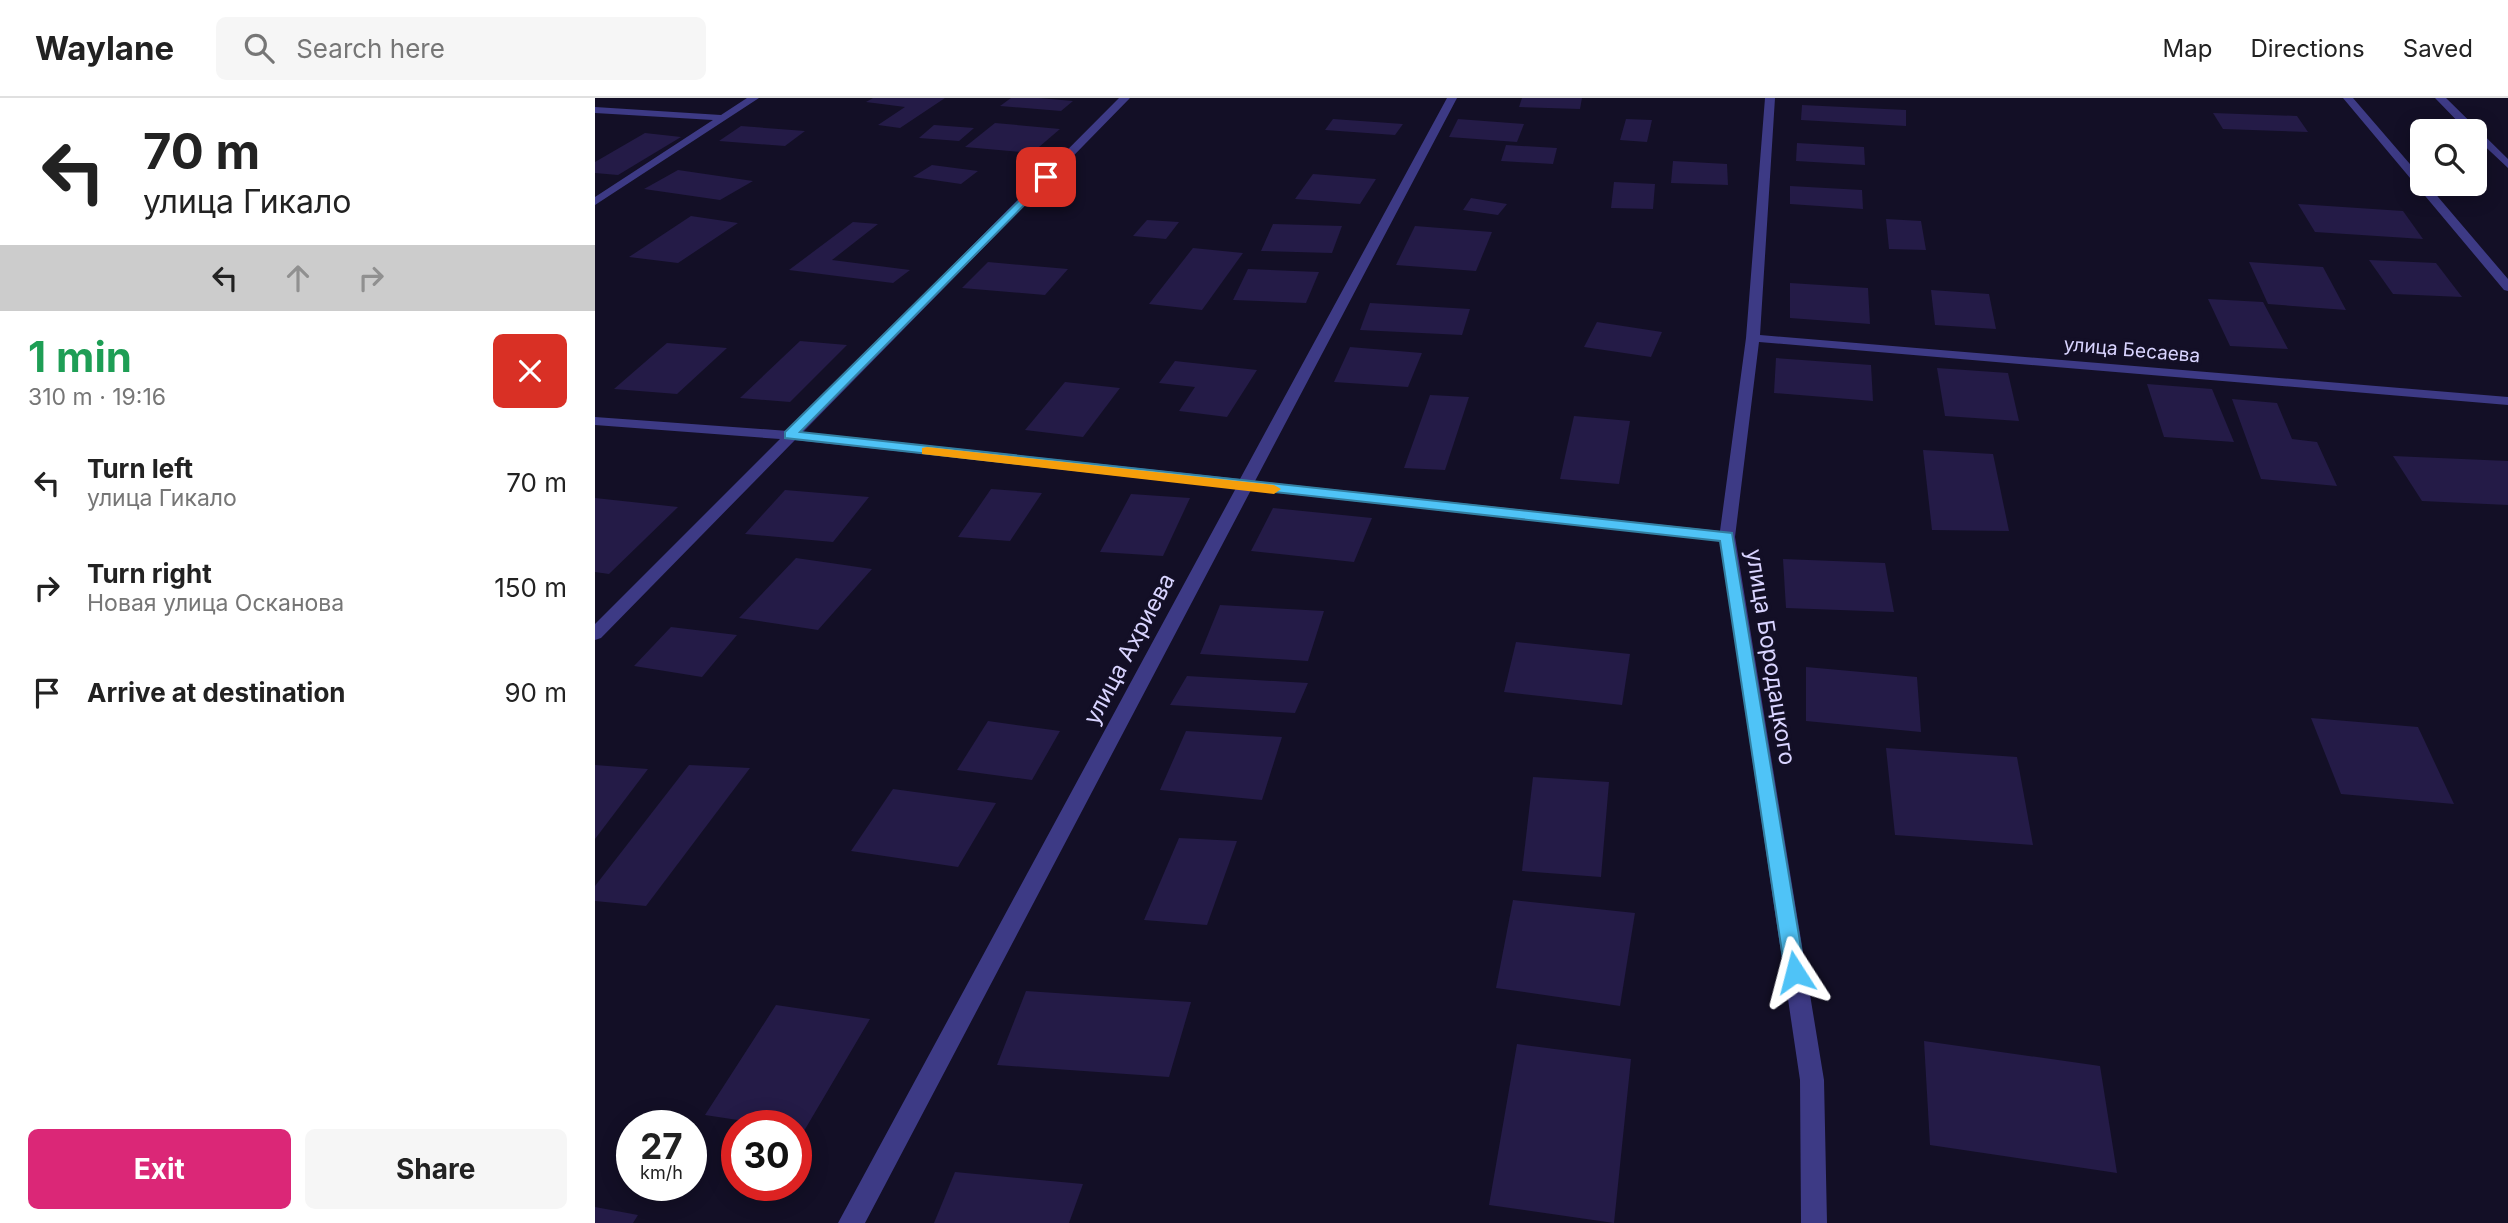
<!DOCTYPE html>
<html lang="en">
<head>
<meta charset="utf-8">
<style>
	:root { --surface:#fff; --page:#f6f6f6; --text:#222; --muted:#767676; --line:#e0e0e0; --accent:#db2777 }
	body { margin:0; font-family:Inter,sans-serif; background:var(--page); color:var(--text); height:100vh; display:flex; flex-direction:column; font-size:26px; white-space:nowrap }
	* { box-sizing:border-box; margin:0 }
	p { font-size:23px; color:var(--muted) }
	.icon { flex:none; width:38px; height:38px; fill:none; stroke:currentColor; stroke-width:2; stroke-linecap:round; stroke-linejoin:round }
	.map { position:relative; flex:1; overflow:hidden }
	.side { display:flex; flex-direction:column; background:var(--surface); width:595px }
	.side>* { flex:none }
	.guide { background:#fff; color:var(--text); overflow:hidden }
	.tools { position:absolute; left:1815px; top:21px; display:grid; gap:14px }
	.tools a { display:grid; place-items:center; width:77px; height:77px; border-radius:10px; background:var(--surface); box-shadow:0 4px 18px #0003; font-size:35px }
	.speed { position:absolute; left:21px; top:1012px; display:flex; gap:14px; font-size:35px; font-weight:700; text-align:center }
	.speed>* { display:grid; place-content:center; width:91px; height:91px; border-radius:50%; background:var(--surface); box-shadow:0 4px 18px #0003; line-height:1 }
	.speed small { font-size:18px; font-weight:400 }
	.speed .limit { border:10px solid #d22; background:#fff; color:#111 }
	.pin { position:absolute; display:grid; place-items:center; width:60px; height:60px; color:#fff; margin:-30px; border-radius:14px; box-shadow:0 4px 10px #0006 }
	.me { position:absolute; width:77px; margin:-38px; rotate:351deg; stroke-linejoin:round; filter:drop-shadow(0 0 5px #0008) }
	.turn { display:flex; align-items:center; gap:24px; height:147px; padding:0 28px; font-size:32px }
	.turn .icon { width:91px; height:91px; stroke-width:2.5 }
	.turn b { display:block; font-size:49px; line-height:60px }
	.lanes { display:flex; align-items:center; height:66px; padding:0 28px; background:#0003; justify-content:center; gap:35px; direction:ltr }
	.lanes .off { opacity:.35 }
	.round { display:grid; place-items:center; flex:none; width:74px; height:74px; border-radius:10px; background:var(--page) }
	.headline { display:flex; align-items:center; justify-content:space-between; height:119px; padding:0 28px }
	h1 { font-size:42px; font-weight:700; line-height:52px; color:#1e9e55 }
	.cta { display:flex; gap:14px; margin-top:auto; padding:14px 28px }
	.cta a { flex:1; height:80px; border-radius:10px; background:var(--accent); color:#fff; font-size:28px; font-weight:700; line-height:80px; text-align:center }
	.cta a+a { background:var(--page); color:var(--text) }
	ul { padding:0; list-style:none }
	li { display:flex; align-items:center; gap:21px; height:105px; padding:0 28px }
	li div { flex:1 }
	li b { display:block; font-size:26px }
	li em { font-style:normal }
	header { display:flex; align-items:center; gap:42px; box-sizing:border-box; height:98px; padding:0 35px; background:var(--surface); border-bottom:2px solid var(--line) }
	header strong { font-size:33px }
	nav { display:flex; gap:38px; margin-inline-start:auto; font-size:24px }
	.search { width:490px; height:63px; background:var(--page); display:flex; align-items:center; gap:18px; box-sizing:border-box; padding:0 24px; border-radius:10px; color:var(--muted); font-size:26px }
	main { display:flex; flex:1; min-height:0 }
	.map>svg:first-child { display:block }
	.building { fill:#241b47 }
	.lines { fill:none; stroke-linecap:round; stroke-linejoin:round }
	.minor { fill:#3d3a85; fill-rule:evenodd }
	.route { fill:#4fc3f7; stroke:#337fa1; stroke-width:2 }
	.slow { fill:#f59e0b }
	.labels { text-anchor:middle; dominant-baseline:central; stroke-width:7; stroke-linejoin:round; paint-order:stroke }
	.far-street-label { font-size:19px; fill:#d9d4ff; stroke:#130f26 }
	.street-label { font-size:23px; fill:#d9d4ff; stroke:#130f26 }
</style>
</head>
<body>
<header>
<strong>Waylane</strong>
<div class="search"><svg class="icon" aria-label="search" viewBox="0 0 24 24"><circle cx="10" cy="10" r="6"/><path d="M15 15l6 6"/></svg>Search here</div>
<nav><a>Map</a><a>Directions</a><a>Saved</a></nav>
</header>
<main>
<section class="side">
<div class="guide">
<div class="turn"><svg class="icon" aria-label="left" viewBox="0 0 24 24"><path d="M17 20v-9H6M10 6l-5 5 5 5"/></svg><div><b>70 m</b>улица Гикало</div></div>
<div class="lanes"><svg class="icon" aria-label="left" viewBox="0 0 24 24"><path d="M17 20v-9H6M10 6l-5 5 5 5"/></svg><svg class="icon off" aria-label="ahead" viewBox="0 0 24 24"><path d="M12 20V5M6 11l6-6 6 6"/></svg><svg class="icon off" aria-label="right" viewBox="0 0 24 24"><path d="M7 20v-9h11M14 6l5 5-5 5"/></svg></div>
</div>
<div class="headline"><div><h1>1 min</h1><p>310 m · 19:16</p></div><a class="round" style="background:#d93025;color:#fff"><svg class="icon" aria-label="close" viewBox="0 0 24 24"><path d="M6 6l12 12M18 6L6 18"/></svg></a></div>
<ul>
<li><svg class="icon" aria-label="left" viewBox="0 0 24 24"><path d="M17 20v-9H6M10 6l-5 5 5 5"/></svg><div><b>Turn left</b><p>улица Гикало</p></div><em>70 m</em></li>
<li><svg class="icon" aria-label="right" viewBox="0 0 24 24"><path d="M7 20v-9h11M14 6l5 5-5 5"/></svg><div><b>Turn right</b><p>Новая улица Осканова</p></div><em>150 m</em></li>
<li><svg class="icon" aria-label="arrive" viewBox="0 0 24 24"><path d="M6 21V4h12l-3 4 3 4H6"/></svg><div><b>Arrive at destination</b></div><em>90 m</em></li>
</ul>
<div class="cta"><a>Exit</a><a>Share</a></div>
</section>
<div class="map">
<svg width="1913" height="1125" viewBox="0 0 1913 1125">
	<rect width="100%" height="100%" fill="#130f26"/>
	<g class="building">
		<path d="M278,0h72l-45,30 -22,-3 27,-18 -39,-5z"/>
		<path d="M416,0h28l34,3 -12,10 -61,-5z"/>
		<path d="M927,0h60l-2,11 -61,-2z"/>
		<path d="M1207,7l104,5v16l-105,-6z"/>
		<path d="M1618,15l84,3 11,16 -85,-3z"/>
		<path d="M738,21l70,5 -8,11 -70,-5z"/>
		<path d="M863,21l66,5 -7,18 -68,-5z"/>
		<path d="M1031,21l26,1 -5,22 -27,-2z"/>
		<path d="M400,25l65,6 -28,24 -67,-6z"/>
		<path d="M339,27l40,3 -15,13 -40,-3z"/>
		<path d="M146,28l64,5 -20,15 -66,-5z"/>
		<path d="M50,35l36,4 -63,38 -23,-2v-11z"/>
		<path d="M1202,45l67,4 1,18 -69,-4z"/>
		<path d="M911,47l51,3 -4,16 -52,-3z"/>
		<path d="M1078,63l54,3 1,21 -57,-2z"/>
		<path d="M337,67l46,6 -17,13 -48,-7z"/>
		<path d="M83,72l75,11 -33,19 -76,-11z"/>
		<path d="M718,76l63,5 -16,25 -65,-5z"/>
		<path d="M1019,84l41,2 -2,25 -42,-1z"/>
		<path d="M1195,88l72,4 1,19 -73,-5z"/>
		<path d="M876,100l36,6 -9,11 -35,-5z"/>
		<path d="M1703,106l105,7 20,28 -108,-7z"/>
		<path d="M96,118l47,7 -60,40 -49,-6z"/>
		<path d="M1291,121l35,2 5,29 -37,-1z"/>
		<path d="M552,122l32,2 -13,17 -33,-3z"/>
		<path d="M258,124l25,2 -46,36 78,10 -17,13 -104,-13z"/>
		<path d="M678,126l69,2 -10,27 -71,-2z"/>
		<path d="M820,128l77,6 -16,39 -80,-6z"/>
		<path d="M598,150l50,5 -41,57 -53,-6z"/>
		<path d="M1774,162l67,3 26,34 -69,-3z"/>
		<path d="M393,164l80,7 -23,26 -83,-7z"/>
		<path d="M1654,164l74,5 23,43 -78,-6z"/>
		<path d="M653,171l71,3 -13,31 -73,-3z"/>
		<path d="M1195,185l78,5 2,36 -80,-6z"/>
		<path d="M1336,192l58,4 7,35 -61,-4z"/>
		<path d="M1613,201l55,3 25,47 -58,-3z"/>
		<path d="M775,205l100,6 -8,26 -102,-5z"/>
		<path d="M1002,224l65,10 -11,25 -67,-10z"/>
		<path d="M205,243l47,4 -57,57 -50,-4z"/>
		<path d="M72,245l60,5 -50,46 -63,-5z"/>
		<path d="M755,249l72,6 -14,34 -74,-5z"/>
		<path d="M1181,260l95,7 2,36 -99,-8z"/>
		<path d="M580,263l82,9 -30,47 -48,-6 16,-24 -36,-4z"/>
		<path d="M1342,270l71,5 11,48 -74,-5z"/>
		<path d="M470,284l55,6 -37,49 -58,-7z"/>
		<path d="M1552,286l65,5 22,53 -70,-5z"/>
		<path d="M835,297l39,2 -24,73 -41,-2z"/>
		<path d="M1637,301l45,4 15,36 25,3 20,44 -76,-7z"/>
		<path d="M979,318l56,5 -11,63 -59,-5z"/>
		<path d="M1328,352l70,4 16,77 -77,-1z"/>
		<path d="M1798,358l115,5v44l-86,-4z"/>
		<path d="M396,391l51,4 -32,48 -52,-4z"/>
		<path d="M190,392l84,7 -36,45 -88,-8z"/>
		<path d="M536,396l59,4 -27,58 -63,-4z"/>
		<path d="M0,400l83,9 -69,67 -14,-2z"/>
		<path d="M678,410l99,10 -18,44 -103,-11z"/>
		<path d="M201,460l76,11 -54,61 -79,-12z"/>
		<path d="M1188,461l102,4 9,49 -108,-4z"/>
		<path d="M625,507l104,6 -16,50 -108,-7z"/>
		<path d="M76,529l66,8 -35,42 -68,-11z"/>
		<path d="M921,544l114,12 -8,51 -118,-13z"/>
		<path d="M1211,569l111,10 4,55 -115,-11z"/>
		<path d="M592,578l121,7 -13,30 -125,-8z"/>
		<path d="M1716,620l107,9 36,77 -113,-10z"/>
		<path d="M393,623l72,10 -28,49 -75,-10z"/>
		<path d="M591,633l96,6 -20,63 -102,-10z"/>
		<path d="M1291,650l131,9 16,88 -138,-10z"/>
		<path d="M0,667l53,4 -53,70z"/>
		<path d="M94,667l61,3 -104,138 -51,-5v-15z"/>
		<path d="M938,679l76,5 -8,95 -79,-6z"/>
		<path d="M298,691l103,14 -38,64 -107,-16z"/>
		<path d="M584,740l58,3 -30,84 -63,-5z"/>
		<path d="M918,802l122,13 -15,93 -124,-18z"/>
		<path d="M431,893l165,11 -22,75 -172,-12z"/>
		<path d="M181,907l94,14 -66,112 -8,-2v-4h-25l-66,-10z"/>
		<path d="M1329,943l176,25 17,107 -187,-28z"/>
		<path d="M922,946l114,15 -17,164 -125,-18z"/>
		<path d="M360,1074l128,12 -14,39h-135z"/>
		<path d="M0,1109l43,8 -5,8h-38z"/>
	</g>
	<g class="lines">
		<g class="minor">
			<path d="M152,0h12l-164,107v-8l118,-77 -118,-7v-6l126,8z"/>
			<path d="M524,0h11l-327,334 437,47 207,-381h10l-202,383 465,50 26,-193 19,-240h10l-15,237 748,62v8l-749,-63 -24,195 89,543 3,143h-26l-1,-143 -80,-539 -469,-51 -386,733h-27l398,-735 -441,-48 -194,198 -6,2v-16l185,-185 -185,-14v-8l193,14z"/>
			<path d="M1748,0h10l69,80v6h5l81,95v12l-4,-1z"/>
			<path d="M1840,0h11l62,61v9l-33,-31v-6h-8z"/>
		</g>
	</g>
	<path class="route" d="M451,76l4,1v4l-250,253 932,101 73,439 -3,6 -7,2 -7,-2 -3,-6 -65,-431 -935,-103v-6z"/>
	<path class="slow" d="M332,349l347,38 7,4 -7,5 -352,-40v-6z"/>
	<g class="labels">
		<g class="far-street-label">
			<text transform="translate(1537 252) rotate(5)">улица Бесаева</text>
		</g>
		<g class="street-label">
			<text transform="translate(534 551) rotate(-62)">улица Ахриева</text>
			<text transform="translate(1176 559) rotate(81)">улица Бородацкого</text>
		</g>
	</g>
</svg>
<div class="tools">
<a><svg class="icon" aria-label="search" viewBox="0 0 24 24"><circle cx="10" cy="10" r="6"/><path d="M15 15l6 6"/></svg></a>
</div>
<div class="speed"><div>27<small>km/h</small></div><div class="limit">30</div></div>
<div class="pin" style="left:451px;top:79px;background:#d93025"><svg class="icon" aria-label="arrive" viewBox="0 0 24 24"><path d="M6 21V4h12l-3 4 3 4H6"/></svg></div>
<svg class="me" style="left:1200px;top:874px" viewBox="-20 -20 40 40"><path d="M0-17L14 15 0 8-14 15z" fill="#4fc3f7" stroke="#fff" stroke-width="4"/></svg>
</div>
</main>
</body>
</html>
